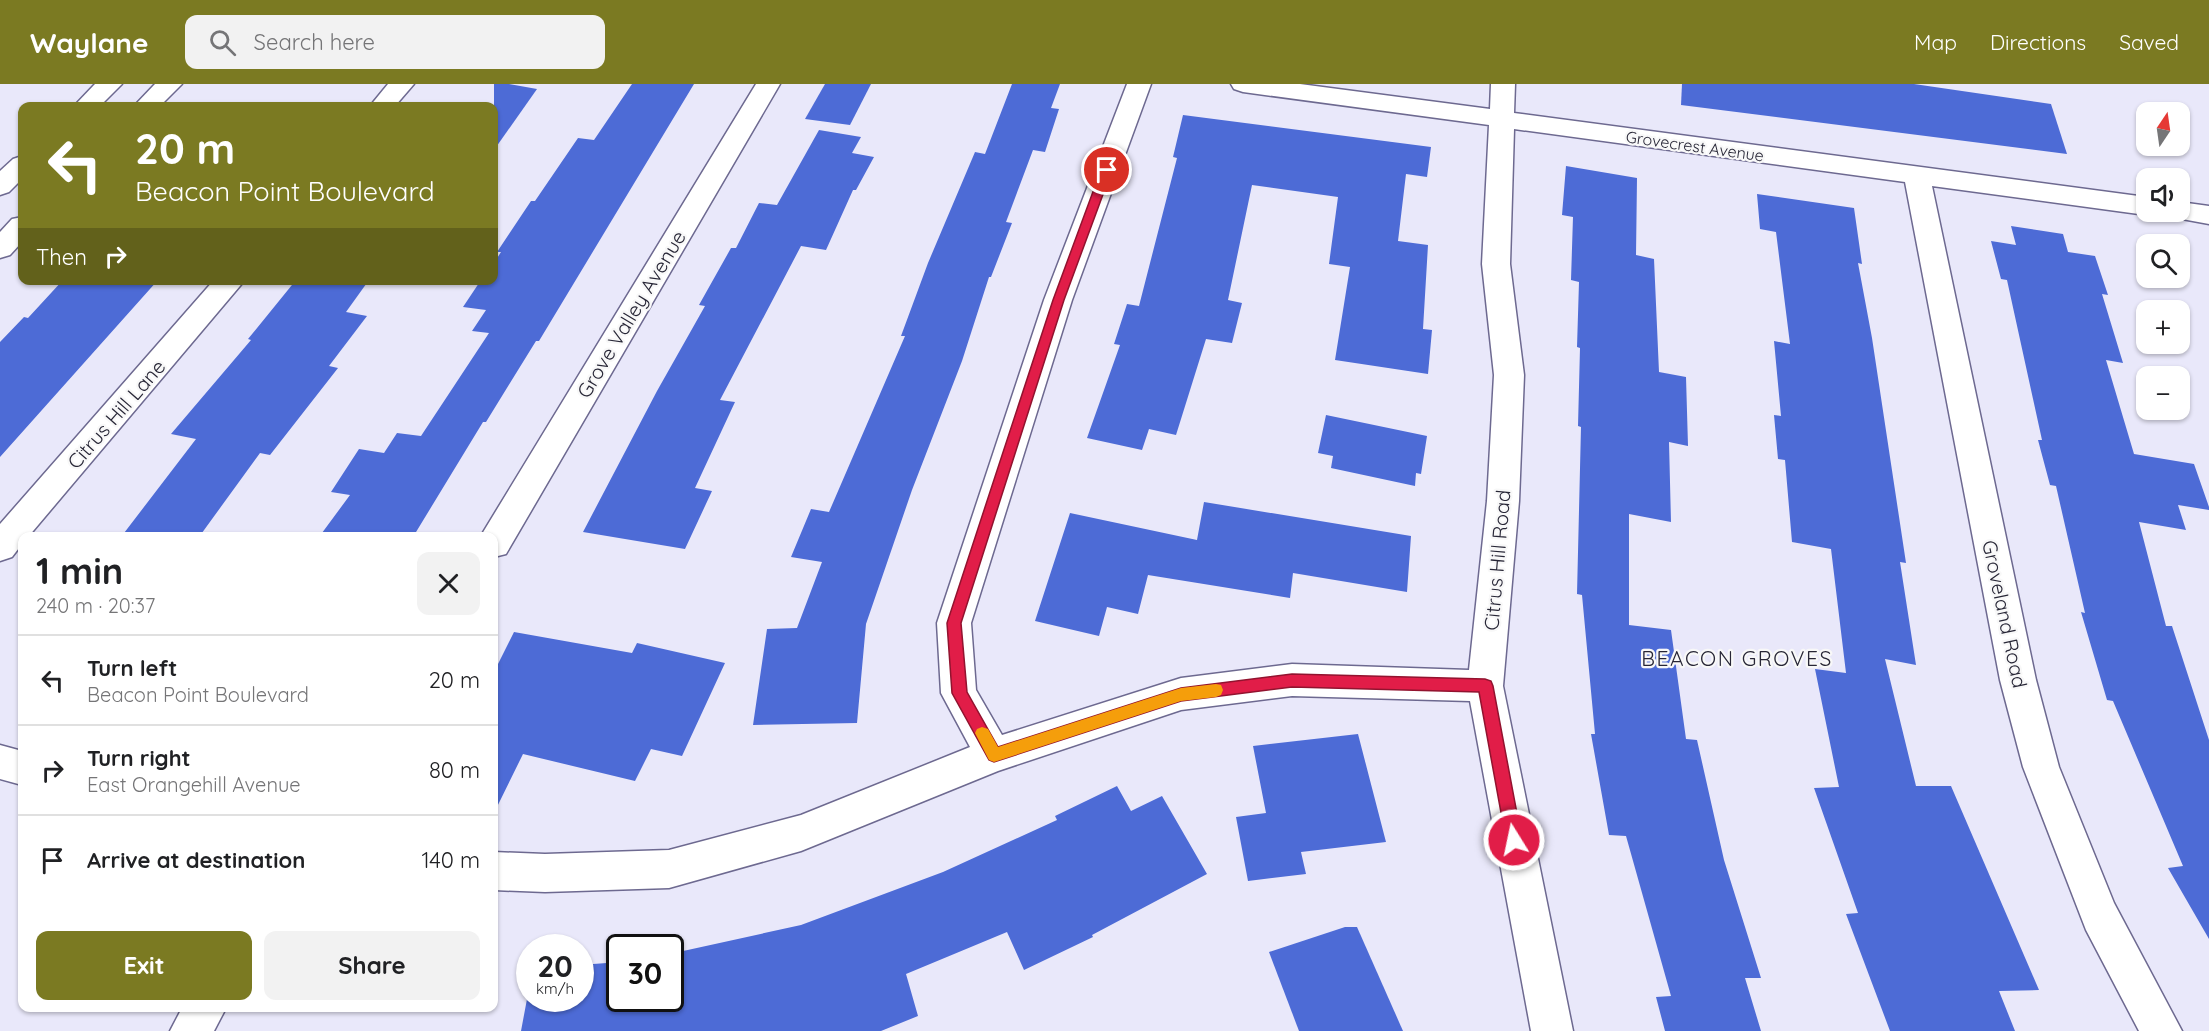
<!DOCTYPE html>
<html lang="en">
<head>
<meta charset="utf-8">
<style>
	:root { --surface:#fff; --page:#f2f2f2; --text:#202124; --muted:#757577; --line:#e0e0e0; --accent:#7b7a22 }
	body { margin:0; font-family:Quicksand,sans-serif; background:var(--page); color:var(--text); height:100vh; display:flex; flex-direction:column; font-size:22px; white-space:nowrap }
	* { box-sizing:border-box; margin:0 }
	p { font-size:20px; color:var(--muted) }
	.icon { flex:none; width:33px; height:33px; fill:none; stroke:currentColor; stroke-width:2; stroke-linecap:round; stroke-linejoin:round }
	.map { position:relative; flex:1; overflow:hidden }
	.drawer { position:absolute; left:18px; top:448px; width:480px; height:480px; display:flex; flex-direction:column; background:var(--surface); border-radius:12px; box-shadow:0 2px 4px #0004 }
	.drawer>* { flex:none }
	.top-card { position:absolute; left:18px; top:18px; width:480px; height:183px; border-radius:12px; box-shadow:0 2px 4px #0004; background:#7b7a22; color:#fff; overflow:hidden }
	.needle { width:39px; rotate:13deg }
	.fabs { position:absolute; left:2136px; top:18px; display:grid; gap:12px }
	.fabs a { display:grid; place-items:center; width:54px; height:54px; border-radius:12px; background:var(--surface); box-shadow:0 2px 4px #0004; font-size:30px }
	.speed { position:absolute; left:516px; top:850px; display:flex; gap:12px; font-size:30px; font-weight:700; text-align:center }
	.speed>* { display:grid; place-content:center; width:78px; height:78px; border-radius:50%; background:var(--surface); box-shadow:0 2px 4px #0004; line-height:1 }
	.speed small { font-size:15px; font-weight:400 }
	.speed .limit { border:3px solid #111; border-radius:9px; background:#fff; color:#111 }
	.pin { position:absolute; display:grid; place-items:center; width:51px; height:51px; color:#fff; margin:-26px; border:3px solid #fff; border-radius:50%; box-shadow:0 2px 6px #0007 }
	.me { position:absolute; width:66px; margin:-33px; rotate:350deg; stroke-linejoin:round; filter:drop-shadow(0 0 4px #0008) }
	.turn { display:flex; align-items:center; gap:21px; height:126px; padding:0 18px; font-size:27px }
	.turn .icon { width:78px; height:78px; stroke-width:2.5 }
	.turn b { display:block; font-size:42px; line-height:51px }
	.then { display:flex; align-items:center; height:57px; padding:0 18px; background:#0003; gap:12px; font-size:22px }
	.round { display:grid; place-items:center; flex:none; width:63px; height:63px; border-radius:12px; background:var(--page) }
	.head { display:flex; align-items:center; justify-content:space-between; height:102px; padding:0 18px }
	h1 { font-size:36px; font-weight:700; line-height:45px }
	.primary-button { display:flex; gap:12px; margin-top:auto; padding:12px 18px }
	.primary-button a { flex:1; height:69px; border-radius:12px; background:var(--accent); color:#fff; font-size:24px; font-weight:700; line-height:69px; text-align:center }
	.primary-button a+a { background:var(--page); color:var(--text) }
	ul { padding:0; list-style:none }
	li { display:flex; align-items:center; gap:18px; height:90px; padding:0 18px; border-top:2px solid var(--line) }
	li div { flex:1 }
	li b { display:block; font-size:22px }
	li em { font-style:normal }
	header { display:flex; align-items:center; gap:36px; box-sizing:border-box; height:84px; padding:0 30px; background:var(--accent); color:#fff }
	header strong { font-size:28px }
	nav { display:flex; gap:33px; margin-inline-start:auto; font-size:21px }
	.search { width:420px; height:54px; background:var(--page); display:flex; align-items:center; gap:15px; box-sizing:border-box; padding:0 21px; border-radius:12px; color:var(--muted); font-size:22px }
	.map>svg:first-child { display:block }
	.building { fill:#4d6bd6 }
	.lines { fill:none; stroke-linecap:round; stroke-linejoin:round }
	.minor-casing { stroke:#6d6990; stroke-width:3 }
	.secondary-casing { stroke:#6d6990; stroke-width:3 }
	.minor { fill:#fff; fill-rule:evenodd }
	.secondary { fill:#fff; fill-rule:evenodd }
	.route { fill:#e11d48; stroke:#92132f; stroke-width:1.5 }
	.slow { fill:#f59e0b }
	.labels { text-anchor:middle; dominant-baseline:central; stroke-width:4.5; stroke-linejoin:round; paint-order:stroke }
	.far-street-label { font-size:16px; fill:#272636; stroke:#f8f8f8 }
	.street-label { font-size:20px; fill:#272636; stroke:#f8f8f8 }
	.neighbourhood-label { font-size:21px; letter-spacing:1.5px; fill:#272636; stroke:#f8f8f8 }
</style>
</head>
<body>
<header>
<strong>Waylane</strong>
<div class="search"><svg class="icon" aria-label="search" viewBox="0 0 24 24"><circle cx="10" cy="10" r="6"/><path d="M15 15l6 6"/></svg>Search here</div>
<nav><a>Map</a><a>Directions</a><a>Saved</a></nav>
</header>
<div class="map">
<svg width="2209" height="947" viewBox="0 0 2209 947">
	<rect width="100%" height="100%" fill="#e9e8fa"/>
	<g class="building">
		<path d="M494,0h15l28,5 -43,61z"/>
		<path d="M632,0h62l-155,257h-3l-50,81h-3l-70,115h-94l31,-42 -19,-3 28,-43 25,4 13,-20 24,3 68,-103 -17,-2 14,-21 -23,-3 18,-27h13v-17l7,-11h-4l34,-51h4l43,-63 16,2z"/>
		<path d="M825,0h46l-21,41 -45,-6z"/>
		<path d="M1012,0h48l-9,24 8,1 -14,43 -12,-2 -27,72 6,1 -21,54h-2l-27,84 -50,129 -46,134 -9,99 -104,2 14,-96 30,-1 25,-66 -31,-5 20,-48 18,3 76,-176h-4l27,-73 47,-111 10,2z"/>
		<path d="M1682,0h232l137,20 16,50 -386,-49z"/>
		<path d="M1183,31l248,32 -4,30 -21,-3 -8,67 30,4 -5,84 9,1 -4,44 -93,-14 15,-93 -21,-3 9,-67 -86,-12 -24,115 14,3 -10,40 -26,-4 -30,96 -27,-6 -7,21 -55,-12 33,-93 -6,-1 13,-40 12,2 38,-148 -4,-1z"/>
		<path d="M819,46l42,7 -9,16 22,4 -18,33h-3l-27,60 -25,-4 -81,154 15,2 -40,86 17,3 -27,58 -102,-17 74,-141 48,-85 -6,-1 32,-57h5l23,-45 18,2z"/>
		<path d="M1566,82l71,12 -1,77 18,4 5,113 27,5 2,69 -19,-4 2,80 -42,-8v111l42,5 15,109 11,1 27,120 37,118h-16l16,53h-96l-9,-34 15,-1 -45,-160 -17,-1 -18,-101h4l-13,-139 -5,-1 4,-167 -3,-1 2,-78 -3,-1 2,-65 -8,-2 2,-63 -11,-2z"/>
		<path d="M1757,110l97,14 8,56 -4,-1 14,75 34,225 -6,-1 16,103 -31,-6 31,127h35l88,204 -40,1 16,40h-125l-44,-117 12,-1 -44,-125 25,-1 -24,-118 31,4 -15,-124 -39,-7 -7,-82 -7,-1 -4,-44 7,1 -7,-75 16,3 -14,-112 -16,-3z"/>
		<path d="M2011,142l52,8 5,18 27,4 13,39 -6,-1 21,69 -17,-3 28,94 60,10 15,43v3l-31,-5 8,25 -47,-8 27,104h6l37,114v199l-41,-71 15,-2 -70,-165 -6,-1 -26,-88 4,1 -29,-127 -6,-1 -12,-45h4l-35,-160 -6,-1 -10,-38 25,4z"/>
		<path d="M63,196h95l-158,177v-115l24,-25 4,1z"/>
		<path d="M296,196h73l-23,32 21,4 -38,50 9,2 -68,87 -10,-2 -61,84h-78l75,-98 -25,-5 80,-94 -3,-1z"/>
		<path d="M1326,331l101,21 -6,38 -5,-1 -1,13 -84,-18 2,-12 -15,-3z"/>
		<path d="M1204,418l207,34 -4,56 -114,-19 -3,25 -142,-23 -10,39 -31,-7 -8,29 -64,-15 35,-108 127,27z"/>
		<path d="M514,548l118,21 5,-10 88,20 -43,93 -31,-7 -16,32 -112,-27 -29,59v-141z"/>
		<path d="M1358,650l28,108 -85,10 5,22 -58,7 -12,-64 30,-4 -13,-67z"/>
		<path d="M1117,702l14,25 31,-15 45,78 -115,61 1,2 -69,33 -17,-38 -101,42 12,42 -37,15h-360l9,-48v16h50v-34l40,-3v37h50v-41h5l-1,-5 127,-28 142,-53 114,-52 -2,-4z"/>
		<path d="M1345,843h12l46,104h-104l-30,-79z"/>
	</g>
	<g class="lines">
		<defs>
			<g id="minor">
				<path d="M388,0h26l-19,22h-25z"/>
				<path d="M756,0h24l-274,470 -12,3v-20h-13l1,-3z"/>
				<path d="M1127,0h24l-79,216 -101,323 5,67 26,45 179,-57 111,-14 177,6 18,-169 7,-126 -12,-111 7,-139 -246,-33 -9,-3 -3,-5h69l190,25 1,-25h24l-1,29 632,84v15h10l-10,3 -214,-29 104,494 23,87 55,136 68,128h-43l-53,-101 -63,-163 -23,-87 -95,-498 -391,-53 -4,135 14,111 -5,126 -16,185 70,345h-42l-61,-330 -178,-5 -111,14 -183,61 -197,80 -132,37 -124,4 -51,-2v-38l51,2 124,-4 132,-35 169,-68 -29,-54 -4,-70 107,-323z"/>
				<path d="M2180,118l29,4v18l-38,-7 -4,-5h13z"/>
				<path d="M214,196h31l-217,257h-6v7l-10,13 -12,4v-37z"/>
				<path d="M0,661l22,6v34l-22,-6z"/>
				<path d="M182,924h44l-12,23h-44z"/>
			</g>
			<g id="secondary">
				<path d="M95,0h27l-22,22h-26z"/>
				<path d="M155,0h27l-22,22h-26z"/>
				<path d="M22,72v23l-13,13 -9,3v-24l13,-12z"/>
				<path d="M22,133v25l-12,13 -10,3v-26l12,-13z"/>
			</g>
		</defs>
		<use href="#minor" class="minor-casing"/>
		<use href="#secondary" class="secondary-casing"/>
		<use href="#minor" class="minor"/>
		<use href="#secondary" class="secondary"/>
	</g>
	<path class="route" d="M1107,83l5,3 -48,130 -103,323 6,69 31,55 183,-59 111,-14 193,5 6,2 2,5 29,154 -3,5 -5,3 -6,-3 -2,-5 -27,-148 -187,-5 -111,14 -187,61 -5,-2 -37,-67 -5,-70 106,-323 48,-130z"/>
	<path class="slow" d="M1216,600l5,1 2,5 -2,5 -5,2 -35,4 -187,61 -5,-2 -14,-27 2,-4 5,-2 6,2 10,18 183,-59z"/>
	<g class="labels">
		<g class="far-street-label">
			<text transform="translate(1695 62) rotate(8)">Grovecrest Avenue</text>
		</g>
		<g class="street-label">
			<text transform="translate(631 230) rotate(-59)">Grove Valley Avenue</text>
			<text transform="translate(116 330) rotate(-49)">Citrus Hill Lane</text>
			<text transform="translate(1497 476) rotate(-85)">Citrus Hill Road</text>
			<text transform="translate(2005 530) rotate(78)">Groveland Road</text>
		</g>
		<g class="neighbourhood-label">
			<text x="1737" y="574">BEACON GROVES</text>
		</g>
	</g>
</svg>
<div class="fabs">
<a><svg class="needle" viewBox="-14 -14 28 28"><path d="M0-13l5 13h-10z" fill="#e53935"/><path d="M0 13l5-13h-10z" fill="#757577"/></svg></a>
<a><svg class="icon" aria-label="sound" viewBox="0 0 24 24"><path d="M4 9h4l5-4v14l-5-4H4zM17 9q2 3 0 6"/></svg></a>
<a><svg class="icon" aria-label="search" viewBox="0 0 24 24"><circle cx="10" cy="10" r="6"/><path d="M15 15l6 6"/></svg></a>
<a>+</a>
<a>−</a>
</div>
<div class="speed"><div>20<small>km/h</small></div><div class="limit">30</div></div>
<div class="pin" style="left:1107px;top:86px;background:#d93025"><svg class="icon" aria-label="arrive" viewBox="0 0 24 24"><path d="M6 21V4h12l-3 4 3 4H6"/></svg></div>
<svg class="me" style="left:1514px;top:756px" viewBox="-20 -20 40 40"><circle r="17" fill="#e11d48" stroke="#fff" stroke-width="3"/><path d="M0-11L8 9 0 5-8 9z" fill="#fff"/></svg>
<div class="top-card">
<div class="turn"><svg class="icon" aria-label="left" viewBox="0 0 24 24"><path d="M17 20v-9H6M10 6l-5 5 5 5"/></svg><div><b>20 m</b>Beacon Point Boulevard</div></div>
<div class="then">Then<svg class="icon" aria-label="right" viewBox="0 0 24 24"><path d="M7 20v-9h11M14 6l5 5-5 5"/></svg></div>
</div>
<section class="drawer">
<div class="head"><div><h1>1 min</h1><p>240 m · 20:37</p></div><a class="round"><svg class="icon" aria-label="close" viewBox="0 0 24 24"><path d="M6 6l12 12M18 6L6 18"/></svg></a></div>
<ul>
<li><svg class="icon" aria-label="left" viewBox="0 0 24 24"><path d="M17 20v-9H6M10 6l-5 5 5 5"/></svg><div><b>Turn left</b><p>Beacon Point Boulevard</p></div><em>20 m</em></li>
<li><svg class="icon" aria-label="right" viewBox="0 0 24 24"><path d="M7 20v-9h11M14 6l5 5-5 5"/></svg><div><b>Turn right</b><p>East Orangehill Avenue</p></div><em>80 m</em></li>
<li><svg class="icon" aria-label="arrive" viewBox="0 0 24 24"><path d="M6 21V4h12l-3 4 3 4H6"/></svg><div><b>Arrive at destination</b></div><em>140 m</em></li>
</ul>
<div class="primary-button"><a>Exit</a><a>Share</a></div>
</section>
</div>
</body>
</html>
